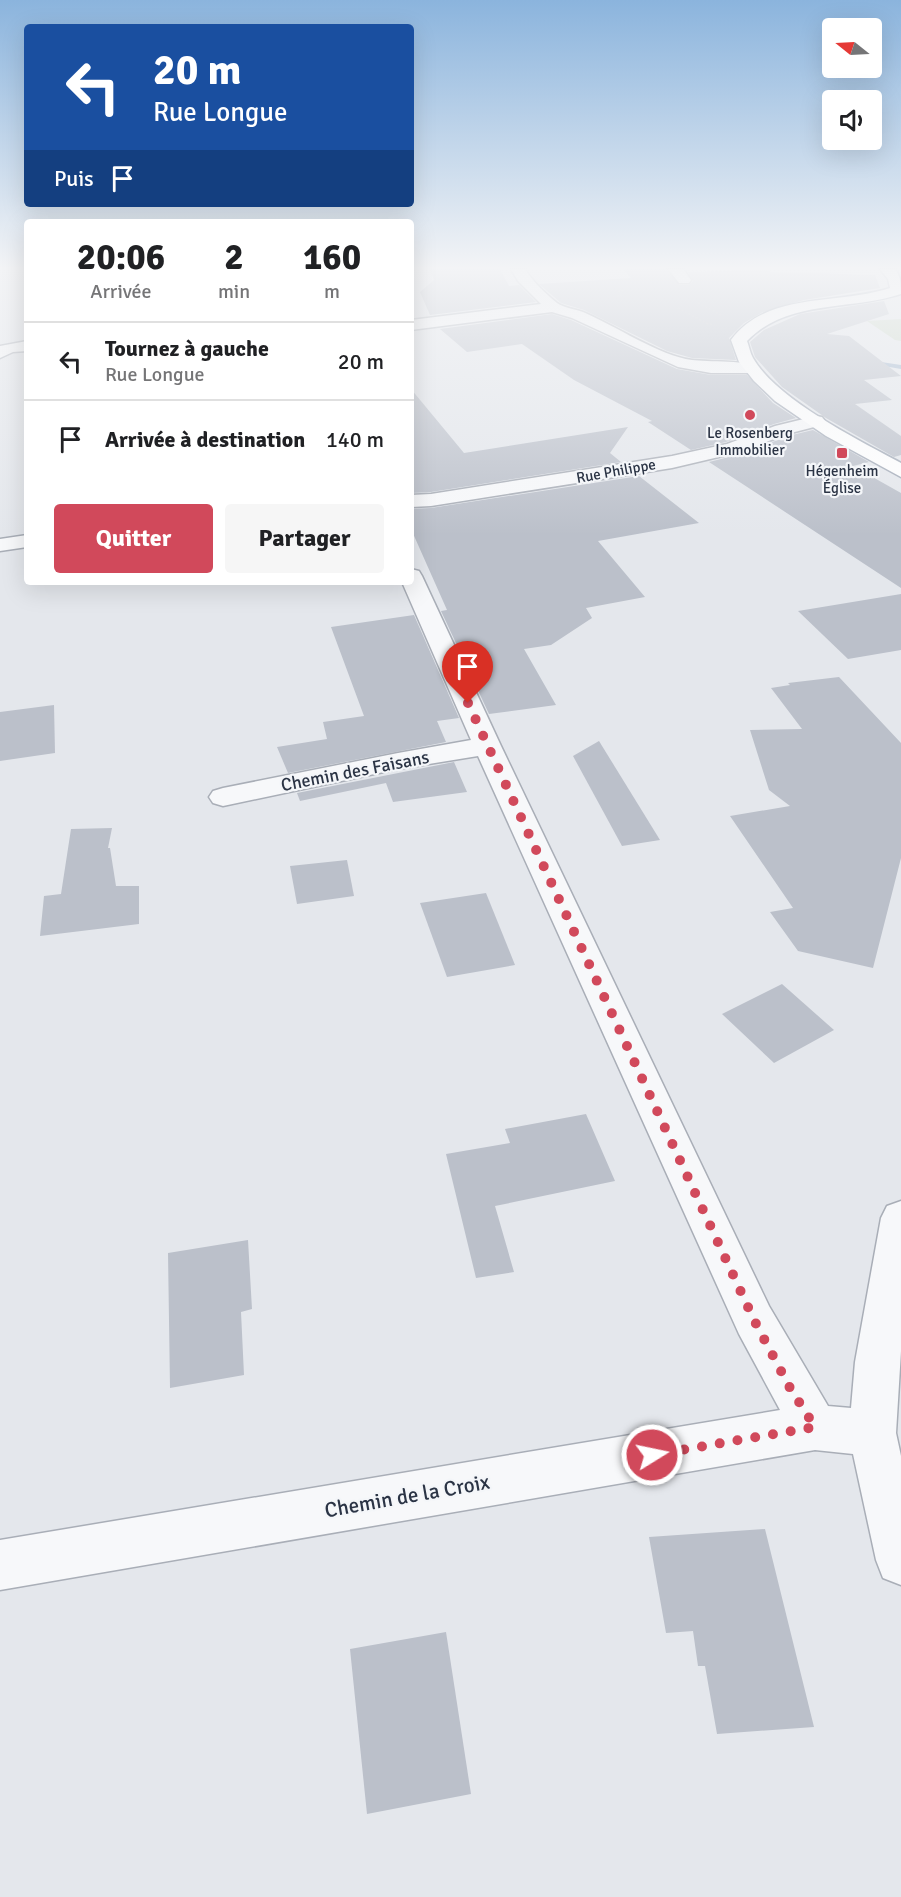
<!DOCTYPE html>
<html lang="fr">
<head>
<meta charset="utf-8">
<style>
	:root { --surface:#fff; --page:#f6f6f6; --text:#202124; --muted:#757577; --line:#e0e0e0; --accent:#d1495b }
	body { margin:0; font-family:Signika,sans-serif; background:var(--page); color:var(--text); height:100vh; display:flex; flex-direction:column; font-size:22px; white-space:nowrap }
	* { box-sizing:border-box; margin:0 }
	p { font-size:20px; color:var(--muted) }
	.icon { flex:none; width:33px; height:33px; fill:none; stroke:currentColor; stroke-width:2; stroke-linecap:round; stroke-linejoin:round }
	.map { position:relative; flex:1; overflow:hidden }
	.details { position:absolute; left:24px; top:219px; width:390px; height:366px; display:flex; flex-direction:column; background:var(--surface); border-radius:6px; box-shadow:0 6px 24px #0002 }
	.details>* { flex:none }
	.guide { position:absolute; left:24px; top:24px; width:390px; height:183px; border-radius:6px; box-shadow:0 6px 24px #0002; background:#1a4fa0; color:#fff; overflow:hidden }
	.needle { width:39px; rotate:288deg }
	.controls { position:absolute; left:822px; top:18px; display:grid; gap:12px }
	.controls a { display:grid; place-items:center; width:60px; height:60px; border-radius:6px; background:var(--surface); box-shadow:0 6px 24px #0002; font-size:30px }
	.pin { position:absolute; display:grid; place-items:center; width:51px; height:51px; color:#fff; margin:-62px -26px; border-radius:50% 50% 50% 0; rotate:-45deg; box-shadow:0 0 6px #0007 }
	.pin .icon { rotate:45deg }
	.me { position:absolute; width:66px; margin:-33px; rotate:80deg; stroke-linejoin:round; filter:drop-shadow(0 0 4px #0008) }
	.turn { display:flex; align-items:center; gap:21px; height:126px; padding:0 30px; font-size:27px }
	.turn .icon { width:78px; height:78px; stroke-width:2.5 }
	.turn b { display:block; font-size:42px; line-height:51px }
	.then { display:flex; align-items:center; height:57px; padding:0 30px; background:#0003; gap:12px; font-size:22px }
	.eta { display:flex; justify-content:space-evenly; align-items:center; height:102px; text-align:center }
	.eta b { font-size:36px; font-weight:800; line-height:42px }
	.button { display:flex; gap:12px; margin-top:auto; padding:12px 30px }
	.button a { flex:1; height:69px; border-radius:6px; background:var(--accent); color:#fff; font-size:24px; font-weight:800; line-height:69px; text-align:center }
	.button a+a { background:var(--page); color:var(--text) }
	ul { padding:0; list-style:none }
	li { display:flex; align-items:center; gap:18px; height:78px; padding:0 30px; border-top:2px solid var(--line) }
	li div { flex:1 }
	li b { display:block; font-size:22px }
	li em { font-style:normal }
	.map>svg:first-child { display:block }
	.green { fill:#c9d6c5 }
	.lines { fill:none; stroke-linecap:round; stroke-linejoin:round }
	.stream { fill:#9fb4cc; fill-rule:evenodd }
	.building { fill:#bbc0ca }
	.minor-casing { stroke:#a9aeb7; stroke-width:3 }
	.major-casing { stroke:#a3abb8; stroke-width:3 }
	.path { stroke:#c2c5cb; stroke-width:1.5; stroke-dasharray:2 2; stroke-linecap:butt }
	.minor { fill:#f7f8fa; fill-rule:evenodd }
	.major { fill:#fff; fill-rule:evenodd }
	.route { stroke:#d1495b; stroke-width:10; stroke-dasharray:0 18 }
	.poi-dot { fill:#d1495b; stroke:#f4f6f9; stroke-width:2 }
	.labels { text-anchor:middle; dominant-baseline:central; stroke-width:4.5; stroke-linejoin:round; paint-order:stroke }
	.far-poi-label { font-size:15px; fill:#2b3445; stroke:#f4f6f9 }
	.far-street-label { font-size:15px; fill:#2b3445; stroke:#f4f6f9 }
	.street-label { font-size:18px; fill:#2b3445; stroke:#f4f6f9 }
	.near-street-label { font-size:21px; fill:#2b3445; stroke:#f4f6f9 }
</style>
</head>
<body>
<div class="map">
<svg width="901" height="1897" viewBox="0 0 901 1897">
	<rect width="100%" height="100%" fill="#e4e7ec"/>
	<path class="green" d="M901,319v22l-6,-1 -28,-19z"/>
	<g class="lines">
		<path class="stream" d="M868,360l33,5v4l-35,-6z"/>
	</g>
	<g class="building">
		<path d="M430,269h70l9,17 10,-1 17,17 -106,13 -10,-23 14,-12z"/>
		<path d="M623,269h43l13,16h10l4,-4 -5,-9 79,-2 4,2 104,3 5,13 -76,12 -41,12 -19,11 -15,15 7,22 -44,-2 -25,-7 -83,-41 -23,-7 -22,-19 92,-6z"/>
		<path d="M884,301l5,13 -62,20 22,2 52,40 -37,4 28,20 -37,4 46,32v19l-7,2 -68,-39 -44,-31 -27,-30 -5,-15 14,-12 36,-16z"/>
		<path d="M552,314l19,6 106,49 34,6h36l26,28 23,15 -22,6 -48,18 -35,8 -43,-28 4,-1 -78,-41 -52,-36 -55,8 -27,-23z"/>
		<path d="M411,389l53,64 164,-26 -18,26 11,9 -190,30 -20,1z"/>
		<path d="M813,430l56,32 -16,4 48,27v95l-192,-126 32,-8 47,-18z"/>
		<path d="M639,476l60,47 -101,18 47,56 -59,11 6,10 -41,27 -27,4 32,56 -67,9 -48,-103 6,-1 -36,-81v-20l20,-1z"/>
		<path d="M901,594v56l-53,9 -50,-48z"/>
		<path d="M414,615l45,103 -22,3 9,21 -158,31 -11,-26 50,-8 -4,-17 41,-6 -33,-89z"/>
		<path d="M839,677l62,66v115l-28,110 -75,-17 -28,-39 23,-4 -63,-92 60,-10 -21,-16 -19,-60 52,-1 -31,-41 19,-3 -2,-2z"/>
		<path d="M54,705l1,48 -55,8v-49z"/>
		<path d="M599,741l61,99 -38,6 -49,-90z"/>
		<path d="M454,762l13,30 -74,10 -7,-19 -86,18 -3,-8z"/>
		<path d="M112,828l-4,20h2l6,38h23v38l-99,12 4,-40 17,-2 10,-65z"/>
		<path d="M347,860l7,36 -57,8 -7,-38z"/>
		<path d="M486,893l29,72 -68,12 -27,-74z"/>
		<path d="M782,984l52,46 -60,33 -52,-49z"/>
		<path d="M586,1114l29,67 -120,25 19,66 -38,6 -30,-124 64,-11 -5,-14z"/>
		<path d="M248,1240l4,69 -11,3 3,63 -74,13 -2,-135z"/>
		<path d="M765,1529l49,198 -97,7 -12,-68h-7l-5,-35 -27,2 -17,-96z"/>
		<path d="M446,1632l25,162 -104,20 -17,-165z"/>
	</g>
	<g class="lines">
		<defs>
			<g id="minor">
				<path d="M511,269h14c7,12 21,25 32,34 7,5 18,6 26,9 31,13 77,44 109,48 13,2 61,0 67,8l-8,5h-40l-33,-6 -106,-49 -20,-6 -141,18v-10l130,-16 -23,-23z"/>
				<path d="M668,269h15l8,11 -2,3h-10z"/>
				<path d="M27,341v10l-14,1 -13,6v-12z"/>
				<path d="M816,416l6,1 3,4 -3,4 -35,9 -47,18 -68,16 -241,38 -20,1v-12l20,-1 241,-38 55,-12 48,-18z"/>
				<path d="M27,535v12l-27,4v-12z"/>
				<path d="M411,569l8,2 3,5 79,170 268,560 59,100 23,2 4,-46 26,-144 6,-12 14,-5v150l-5,82 5,23v129l-18,-7 -7,-18 -23,-106 -38,-4 -815,140v-50l780,-130 -41,-76 -261,-578 -80,13 -175,37 -10,-3 -4,-6 4,-6 10,-3 175,-35 73,-13 -69,-158h9z"/>
			</g>
			<path id="major" d="M880,269h15c6,8 6,15 6,25 -51,17 -114,5 -154,47 2,5 3,12 6,17 24,42 106,82 148,105v14l-75,-41 -51,-35 -21,-20 -15,-19 -8,-22c36,-49 108,-35 159,-52l-2,-9z"/>
		</defs>
		<use href="#minor" class="minor-casing"/>
		<use href="#major" class="major-casing"/>
		<g class="path">
			<path d="M613,297l8,-1 -2,-5 6,-1"/>
			<path d="M698,303l23,12"/>
			<path d="M678,308l30,16 7,1"/>
		</g>
		<use href="#minor" class="minor"/>
		<use href="#major" class="major"/>
	</g>
	<linearGradient id="sky" x2="0" y2="1"><stop stop-color="#8bb4dd"/><stop offset="0.5" stop-color="#f3f4f6"/><stop offset="1" stop-color="#f3f4f6" stop-opacity="0"/></linearGradient>
	<rect width="901" height="535" fill="url(#sky)"/>
	<g class="lines">
		<path class="route" d="M468,703l286,617 36,68 25,39 -163,28"/>
	</g>
	<g class="poi-dot">
		<circle cx="750" cy="415" r="6"/>
		<rect x="836" y="447" width="12" height="12" rx="3"/>
	</g>
	<g class="labels">
		<g class="far-poi-label">
			<text x="750" y="433">Le Rosenberg<tspan x="750" dy="17">Immobilier</tspan></text>
			<text x="842" y="471">Hégenheim<tspan x="842" dy="17">Église</tspan></text>
		</g>
		<g class="far-street-label">
			<text transform="translate(616 471) rotate(-10)">Rue Philippe</text>
		</g>
		<g class="street-label">
			<text transform="translate(355 771) rotate(-11)">Chemin des Faisans</text>
		</g>
		<g class="near-street-label">
			<text transform="translate(407 1496) rotate(-10)">Chemin de la Croix</text>
		</g>
	</g>
</svg>
<div class="controls">
<a><svg class="needle" viewBox="-14 -14 28 28"><path d="M0-13l5 13h-10z" fill="#e53935"/><path d="M0 13l5-13h-10z" fill="#757577"/></svg></a>
<a><svg class="icon" aria-label="sound" viewBox="0 0 24 24"><path d="M4 9h4l5-4v14l-5-4H4zM17 9q2 3 0 6"/></svg></a>
</div>
<div class="pin" style="left:468px;top:703px;background:#d93025"><svg class="icon" aria-label="arrive" viewBox="0 0 24 24"><path d="M6 21V4h12l-3 4 3 4H6"/></svg></div>
<svg class="me" style="left:652px;top:1455px" viewBox="-20 -20 40 40"><circle r="17" fill="#d1495b" stroke="#fff" stroke-width="3"/><path d="M0-11L8 9 0 5-8 9z" fill="#fff"/></svg>
<div class="guide">
<div class="turn"><svg class="icon" aria-label="left" viewBox="0 0 24 24"><path d="M17 20v-9H6M10 6l-5 5 5 5"/></svg><div><b>20 m</b>Rue Longue</div></div>
<div class="then">Puis<svg class="icon" aria-label="arrive" viewBox="0 0 24 24"><path d="M6 21V4h12l-3 4 3 4H6"/></svg></div>
</div>
<section class="details">
<div class="eta">
<div><b>20:06</b><p>Arrivée</p></div>
<div><b>2</b><p>min</p></div>
<div><b>160</b><p>m</p></div>
</div>
<ul>
<li><svg class="icon" aria-label="left" viewBox="0 0 24 24"><path d="M17 20v-9H6M10 6l-5 5 5 5"/></svg><div><b>Tournez à gauche</b><p>Rue Longue</p></div><em>20 m</em></li>
<li><svg class="icon" aria-label="arrive" viewBox="0 0 24 24"><path d="M6 21V4h12l-3 4 3 4H6"/></svg><div><b>Arrivée à destination</b></div><em>140 m</em></li>
</ul>
<div class="button"><a>Quitter</a><a>Partager</a></div>
</section>
</div>
</body>
</html>
